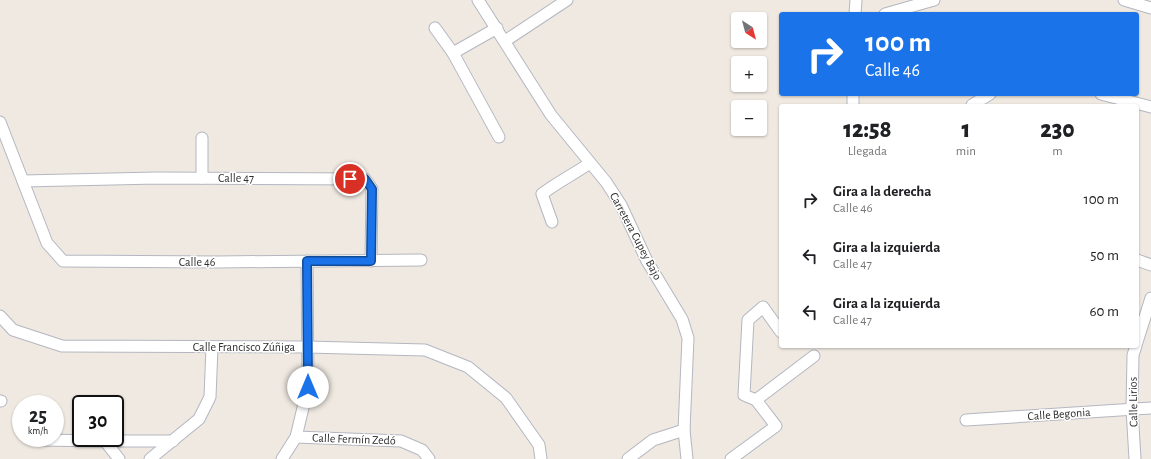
<!DOCTYPE html>
<html lang="es">
<head>
<meta charset="utf-8">
<style>
	:root { --surface:#fff; --page:#f6f6f6; --text:#202124; --muted:#757577 }
	body { margin:0; font-family:"Alegreya Sans",sans-serif; background:var(--page); color:var(--text); height:100vh; display:flex; flex-direction:column; font-size:15px; white-space:nowrap }
	* { box-sizing:border-box; margin:0 }
	p { font-size:13px; color:var(--muted) }
	.icon { flex:none; width:22px; height:22px; fill:none; stroke:currentColor; stroke-width:2; stroke-linecap:round; stroke-linejoin:round }
	.map { position:relative; flex:1; overflow:hidden }
	.panel { position:absolute; left:779px; top:104px; width:360px; height:244px; display:flex; flex-direction:column; background:var(--surface); border-radius:4px; box-shadow:0 1px 3px #0004 }
	.panel>* { flex:none }
	.top-card { position:absolute; left:779px; top:12px; width:360px; height:84px; border-radius:4px; box-shadow:0 1px 3px #0004; background:#1a73e8; color:#fff; overflow:hidden }
	.needle { width:26px; rotate:144deg }
	.buttons { position:absolute; left:731px; top:12px; display:grid; gap:8px }
	.buttons a { display:grid; place-items:center; width:36px; height:36px; border-radius:4px; background:var(--surface); box-shadow:0 1px 3px #0004; font-size:20px }
	.speed { position:absolute; left:12px; top:395px; display:flex; gap:8px; font-size:20px; font-weight:700; text-align:center }
	.speed>* { display:grid; place-content:center; width:52px; height:52px; border-radius:50%; background:var(--surface); box-shadow:0 1px 3px #0004; line-height:1 }
	.speed small { font-size:10px; font-weight:400 }
	.speed .limit { border:2px solid #111; border-radius:6px; background:#fff; color:#111 }
	.pin { position:absolute; display:grid; place-items:center; width:34px; height:34px; color:#fff; margin:-17px; border:2px solid #fff; border-radius:50%; box-shadow:0 1px 4px #0007 }
	.me { position:absolute; width:44px; margin:-22px; rotate:0deg; stroke-linejoin:round; filter:drop-shadow(0 0 3px #0008) }
	.turn { display:flex; align-items:center; gap:14px; height:84px; padding:0 20px; font-size:18px }
	.turn .icon { width:52px; height:52px; stroke-width:2.5 }
	.turn b { display:block; font-size:28px; line-height:34px }
	.eta { display:flex; justify-content:space-evenly; align-items:center; height:68px; text-align:center }
	.eta b { font-size:24px; font-weight:800; line-height:28px }
	ul { padding:0; list-style:none }
	li { display:flex; align-items:center; gap:12px; height:56px; padding:0 20px }
	li div { flex:1 }
	li b { display:block; font-size:15px }
	li em { font-style:normal }
	.map>svg:first-child { display:block }
	.lines { fill:none; stroke-linecap:round; stroke-linejoin:round }
	.minor-casing { stroke:#b4b7c1; stroke-width:13 }
	.minor { stroke:#fff; stroke-width:11 }
	.route-casing { stroke:#114b97; stroke-width:10 }
	.route { stroke:#1a73e8; stroke-width:7 }
	.labels { text-anchor:middle; dominant-baseline:central; stroke-width:3; stroke-linejoin:round; paint-order:stroke }
	.street-label { font-size:12px; fill:#2e2e2e; stroke:#fff }
</style>
</head>
<body>
<div class="map">
<svg width="1151" height="459" viewBox="0 0 1151 459">
	<rect width="100%" height="100%" fill="#efe9e1"/>
	<g class="lines">
		<defs>
			<g id="minor">
				<path d="M478,0l73,115 55,67 15,23 26,56 35,58 6,19 -4,92 3,29"/>
				<path d="M1124,0l27,8"/>
				<path d="M855,14l1,-14"/>
				<path d="M885,14l49,-14"/>
				<path d="M435,28l18,25 46,84"/>
				<path d="M505,41l62,-41"/>
				<path d="M453,53l44,-25"/>
				<path d="M1101,94l50,13"/>
				<path d="M972,105l18,-11"/>
				<path d="M853,106v-12"/>
				<path d="M0,122l47,121 16,18 154,1 204,-2"/>
				<path d="M202,178v-40"/>
				<path d="M23,181l134,-3 208,1 7,10 -1,72"/>
				<path d="M552,222l-10,-28c16,-12 32,-20 48,-31"/>
				<path d="M1137,260l14,5"/>
				<path d="M0,316l13,14 49,16 245,1 118,3 43,17 38,31 33,47 2,14"/>
				<path d="M1137,342l14,-44"/>
				<path d="M756,400l58,-44"/>
				<path d="M0,401h1"/>
				<path d="M966,420l185,-12"/>
				<path d="M296,437l105,4 21,9 7,9"/>
				<path d="M40,438v2l65,1h68"/>
				<path d="M105,441l14,18"/>
				<path d="M150,459l49,-40 11,-22 2,-50"/>
				<path d="M282,459l14,-22 12,-50 -1,-126"/>
				<path d="M628,459l25,-19 31,-10"/>
				<path d="M731,459l45,-33 -20,-26 -12,-5 4,-75 15,-13 18,25"/>
				<path d="M1135,459l-3,-50 1,-54 3,-9"/>
			</g>
		</defs>
		<use href="#minor" class="minor-casing"/>
		<use href="#minor" class="minor"/>
	</g>
	<g class="lines">
		<defs>
			<path id="route" d="M308,387l-1,-126h64l1,-72 -7,-10h-15"/>
		</defs>
		<use href="#route" class="route-casing"/>
		<use href="#route" class="route"/>
	</g>
	<g class="labels">
		<g class="street-label">
			<text x="236" y="178">Calle 47</text>
			<text transform="translate(636 236) rotate(62)">Carretera Cupey Bajo</text>
			<text x="197" y="262">Calle 46</text>
			<text x="244" y="347">Calle Francisco Zúñiga</text>
			<text transform="translate(1133 402) rotate(-91)">Calle Lirios</text>
			<text transform="translate(1059 414) rotate(-4)">Calle Begonia</text>
			<text transform="translate(354 439) rotate(2)">Calle Fermín Zedó</text>
		</g>
	</g>
</svg>
<div class="buttons">
<a><svg class="needle" viewBox="-14 -14 28 28"><path d="M0-13l5 13h-10z" fill="#e53935"/><path d="M0 13l5-13h-10z" fill="#757577"/></svg></a>
<a>+</a>
<a>−</a>
</div>
<div class="speed"><div>25<small>km/h</small></div><div class="limit">30</div></div>
<div class="pin" style="left:350px;top:179px;background:#d93025"><svg class="icon" aria-label="arrive" viewBox="0 0 24 24"><path d="M6 21V4h12l-3 4 3 4H6"/></svg></div>
<svg class="me" style="left:308px;top:387px" viewBox="-20 -20 40 40"><circle r="19" fill="#fff"/><path d="M0-13L10 11 0 6-10 11z" fill="#1a73e8"/></svg>
<div class="top-card">
<div class="turn"><svg class="icon" aria-label="right" viewBox="0 0 24 24"><path d="M7 20v-9h11M14 6l5 5-5 5"/></svg><div><b>100 m</b>Calle 46</div></div>
</div>
<section class="panel">
<div class="eta">
<div><b>12:58</b><p>Llegada</p></div>
<div><b>1</b><p>min</p></div>
<div><b>230</b><p>m</p></div>
</div>
<ul>
<li><svg class="icon" aria-label="right" viewBox="0 0 24 24"><path d="M7 20v-9h11M14 6l5 5-5 5"/></svg><div><b>Gira a la derecha</b><p>Calle 46</p></div><em>100 m</em></li>
<li><svg class="icon" aria-label="left" viewBox="0 0 24 24"><path d="M17 20v-9H6M10 6l-5 5 5 5"/></svg><div><b>Gira a la izquierda</b><p>Calle 47</p></div><em>50 m</em></li>
<li><svg class="icon" aria-label="left" viewBox="0 0 24 24"><path d="M17 20v-9H6M10 6l-5 5 5 5"/></svg><div><b>Gira a la izquierda</b><p>Calle 47</p></div><em>60 m</em></li>
</ul>
</section>
</div>
</body>
</html>
